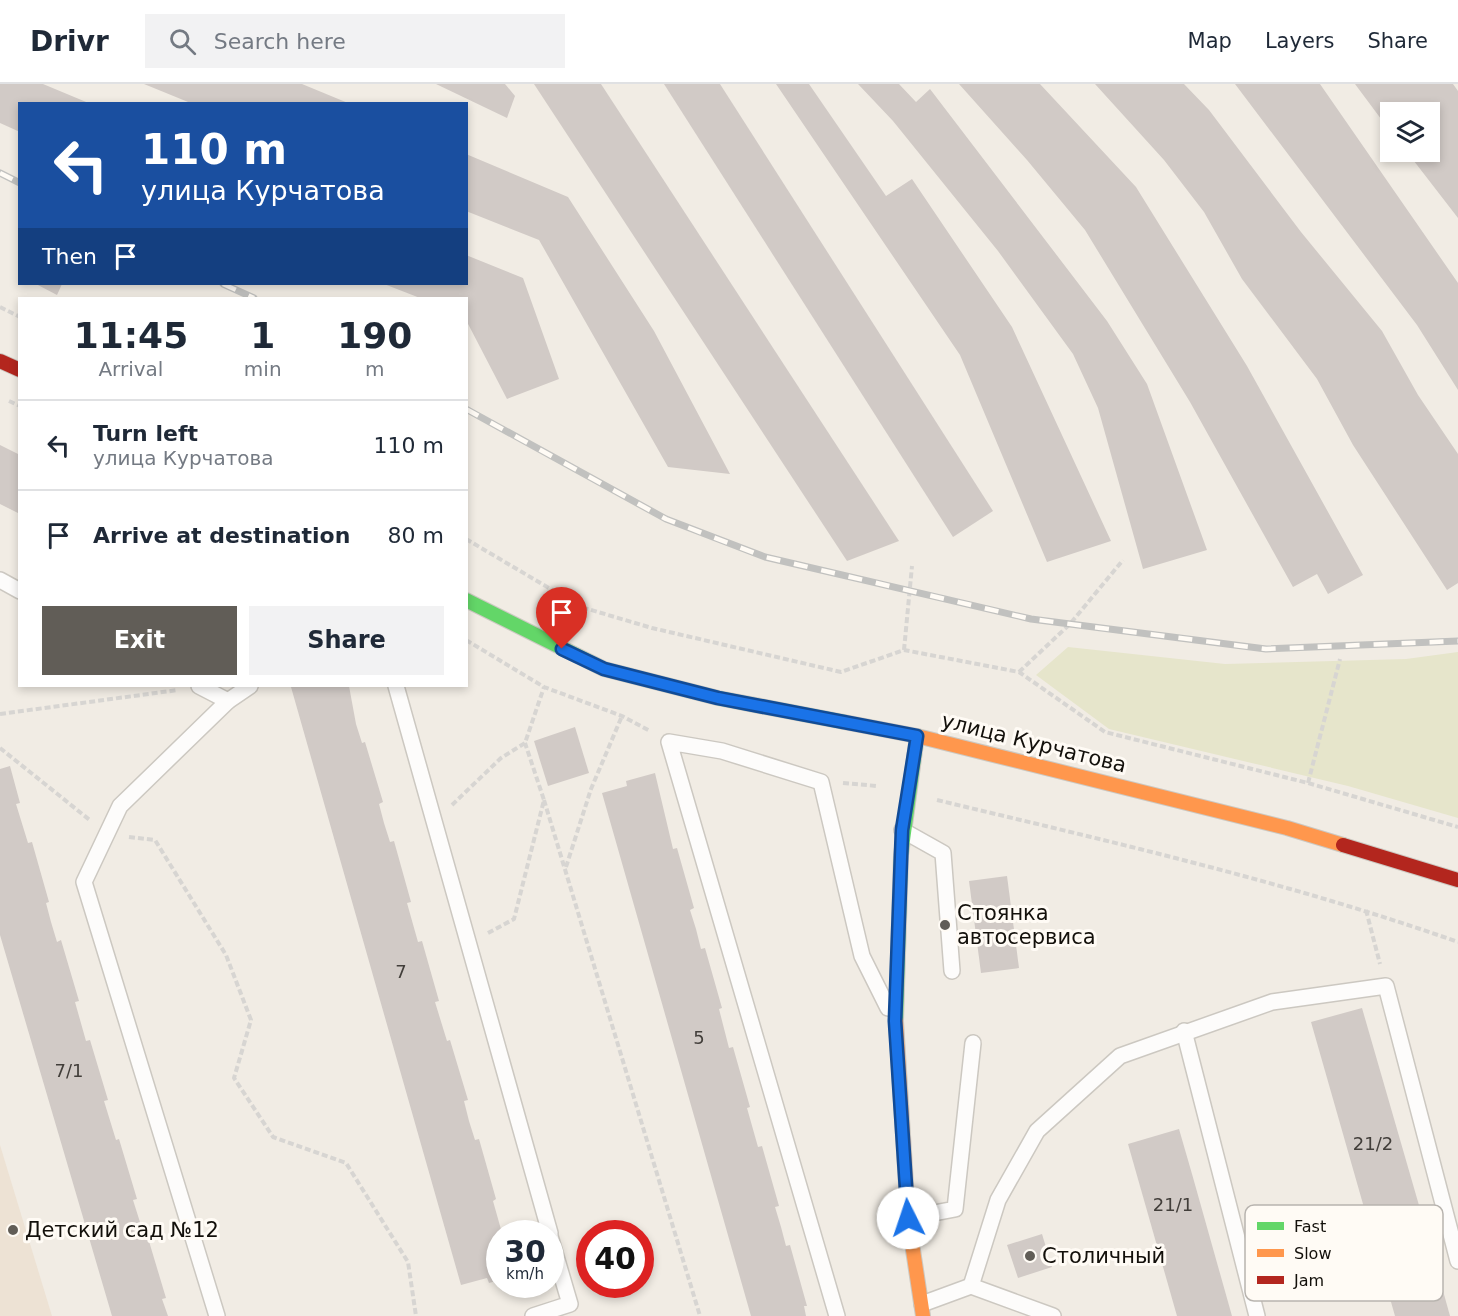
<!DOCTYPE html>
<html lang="en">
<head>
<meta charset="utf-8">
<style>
	:root { --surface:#fff; --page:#f2f2f3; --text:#1f2937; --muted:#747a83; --line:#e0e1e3; --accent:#615d57 }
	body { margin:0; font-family:"DejaVu Sans",sans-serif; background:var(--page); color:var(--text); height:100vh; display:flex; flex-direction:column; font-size:22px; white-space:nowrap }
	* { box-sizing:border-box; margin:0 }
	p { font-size:20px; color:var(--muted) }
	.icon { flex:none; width:33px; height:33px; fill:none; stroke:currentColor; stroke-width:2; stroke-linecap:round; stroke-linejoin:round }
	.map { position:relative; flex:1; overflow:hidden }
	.drawer { position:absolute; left:18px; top:213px; width:450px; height:390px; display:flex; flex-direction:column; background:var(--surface); border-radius:0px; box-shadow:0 3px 9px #0003 }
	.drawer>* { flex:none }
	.hud { position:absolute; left:18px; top:18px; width:450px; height:183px; border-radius:0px; box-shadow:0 3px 9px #0003; background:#1a4fa0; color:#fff; overflow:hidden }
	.buttons { position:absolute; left:1380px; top:18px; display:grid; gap:12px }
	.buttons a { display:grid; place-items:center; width:60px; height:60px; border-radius:0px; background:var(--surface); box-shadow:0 3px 9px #0003; font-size:30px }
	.speed { position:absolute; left:486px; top:1136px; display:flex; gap:12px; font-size:30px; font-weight:700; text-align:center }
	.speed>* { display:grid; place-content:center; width:78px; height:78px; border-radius:50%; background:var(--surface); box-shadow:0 3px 9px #0003; line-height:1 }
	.speed small { font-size:15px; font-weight:400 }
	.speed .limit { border:9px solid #d22; background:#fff; color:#111 }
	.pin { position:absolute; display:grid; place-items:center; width:51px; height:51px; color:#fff; margin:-62px -26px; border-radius:50% 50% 50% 0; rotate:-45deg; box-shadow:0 0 6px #0007 }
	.pin .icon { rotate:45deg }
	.me { position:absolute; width:66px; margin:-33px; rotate:356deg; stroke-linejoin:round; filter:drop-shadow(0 0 4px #0008) }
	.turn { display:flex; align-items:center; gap:21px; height:126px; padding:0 24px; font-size:27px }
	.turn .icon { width:78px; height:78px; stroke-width:2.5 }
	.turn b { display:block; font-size:42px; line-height:51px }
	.then { display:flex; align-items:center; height:57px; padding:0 24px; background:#0003; gap:12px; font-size:22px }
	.eta { display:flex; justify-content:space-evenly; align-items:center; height:102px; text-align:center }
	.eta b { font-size:36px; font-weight:800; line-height:42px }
	.primary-button { display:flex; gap:12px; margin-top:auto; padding:12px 24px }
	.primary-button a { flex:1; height:69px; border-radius:0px; background:var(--accent); color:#fff; font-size:24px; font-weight:800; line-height:69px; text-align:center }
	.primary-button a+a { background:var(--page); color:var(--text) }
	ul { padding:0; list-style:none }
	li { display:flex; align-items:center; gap:18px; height:90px; padding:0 24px; border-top:2px solid var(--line) }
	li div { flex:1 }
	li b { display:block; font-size:22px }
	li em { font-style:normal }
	header { display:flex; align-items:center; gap:36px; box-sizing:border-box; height:84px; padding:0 30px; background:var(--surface); border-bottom:2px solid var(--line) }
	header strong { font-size:28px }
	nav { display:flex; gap:33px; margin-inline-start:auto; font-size:21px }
	.search { width:420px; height:54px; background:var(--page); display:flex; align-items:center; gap:15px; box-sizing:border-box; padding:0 21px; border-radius:0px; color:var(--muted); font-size:22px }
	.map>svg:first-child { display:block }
	.education { fill:#ede2d4 }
	.green { fill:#e6e5cb }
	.building { fill:#d1cac6 }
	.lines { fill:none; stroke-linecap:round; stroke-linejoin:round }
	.lane-casing { stroke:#ccc8c1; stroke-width:18 }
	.fast-casing { stroke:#ccc8c1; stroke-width:16 }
	.slow-casing { stroke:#ccc8c1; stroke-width:16 }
	.jam-casing { stroke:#ccc8c1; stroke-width:16 }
	.path { stroke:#d7d5d2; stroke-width:4; stroke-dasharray:6 3; stroke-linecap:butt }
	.lane { stroke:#fdfcfb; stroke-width:15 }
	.fast { stroke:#63d668; stroke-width:14 }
	.slow { stroke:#ff974d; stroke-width:14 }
	.jam { stroke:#b3261e; stroke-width:14 }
	.rail-casing { stroke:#c1c1bf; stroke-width:7 }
	.rail { stroke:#fffbf5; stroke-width:4.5; stroke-dasharray:14; stroke-linecap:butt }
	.route-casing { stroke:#114b97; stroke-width:15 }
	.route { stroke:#1a73e8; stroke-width:10 }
	.poi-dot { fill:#615d57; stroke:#fffbf5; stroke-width:2 }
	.labels { text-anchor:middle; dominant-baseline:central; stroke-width:6; stroke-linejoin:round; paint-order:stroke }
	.number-label { font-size:18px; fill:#423e3a }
	.street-label { font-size:21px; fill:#13100b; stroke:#fffbf5 }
	.poi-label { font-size:21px; fill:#13100b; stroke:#fffbf5; text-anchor:start }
	.key { fill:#fffbf5; stroke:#b8b4af; stroke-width:1.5 }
	.key-label { font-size:16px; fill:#13100b }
</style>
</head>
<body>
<header>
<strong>Drivr</strong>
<div class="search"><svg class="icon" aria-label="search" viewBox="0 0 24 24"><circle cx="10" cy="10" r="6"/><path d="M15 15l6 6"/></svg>Search here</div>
<nav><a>Map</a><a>Layers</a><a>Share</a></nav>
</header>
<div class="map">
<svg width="1458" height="1232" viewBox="0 0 1458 1232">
	<rect width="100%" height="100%" fill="#f1ece4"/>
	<path class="education" d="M0,1061l52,171h-52z"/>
	<path class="green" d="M1068,563l157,17 181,-5 52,-7v166l-110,-32 -239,-57 -73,-54z"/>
	<g class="building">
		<path d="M0,0h43l48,20h-71v28l-20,-9z"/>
		<path d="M144,0h158l46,19 -155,1z"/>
		<path d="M436,0h69l10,12 -8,22z"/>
		<path d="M534,0h67l298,457 -52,20z"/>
		<path d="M664,0h56l273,427 -40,26z"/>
		<path d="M776,0h33l77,112 26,-17 100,148 99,214 -64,21 -87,-207z"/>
		<path d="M858,0h41l17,18 14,-13 177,232 40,63 60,166 -64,19 -45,-161 -25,-54 -75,-103 -105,-130z"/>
		<path d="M959,0h81l96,103 111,179 116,209 -35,19 -11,-20 -24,13 -103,-185 -105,-172 -58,-70z"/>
		<path d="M1095,0h89l25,26 92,122 81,99 36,64 40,59v129l-11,7 -94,-145 -36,-66 -75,-100 -38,-67 -40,-52z"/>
		<path d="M1235,0h85l138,199v107l-41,-65z"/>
		<path d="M1355,0h98l5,7v127l-51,-66h23v-40h-40v19z"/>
		<path d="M466,70l102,43 86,134 76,143 -62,-7 -129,-227 -73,-29z"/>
		<path d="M466,171l57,23 36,101 -52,20 -41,-79v-22h-46l-36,-14h82z"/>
		<path d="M36,200h26l-5,11z"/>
		<path d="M0,361l20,10v59l-20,-10z"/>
		<path d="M297,602h52l7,38 6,19 3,-1 18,60 -4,2 5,19 6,19 4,-1 17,61 -4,1 11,39 4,-1 17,60 -4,1 12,39 3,-1 18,60 -4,1 5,20 6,19 4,-1 17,60 -3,2 9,32 -2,47 -11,3 -2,-5 -26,7 -170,-598z"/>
		<path d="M575,643l14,46 -41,13 -14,-45z"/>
		<path d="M10,682l10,37 -4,1 12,39 4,-1 17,60 -3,1 5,19 6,20 4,-2 18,61 -4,1 11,39 4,-1 18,60 -4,1 12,39 3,-1 18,60 -4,1 6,19 6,20 3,-1 18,60 -4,1 6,17h-56l-112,-381v-166z"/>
		<path d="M655,689l18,76 4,-1 17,60 -4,2 6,19 5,20 4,-1 17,60 -3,1 10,39 4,-1 17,60 -3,1 11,39 4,-1 17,60 -4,1 6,20 5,19 4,-1 17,61h-3l2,10h-55l-149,-523 25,-7 -1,-5z"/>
		<path d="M1007,792l12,92 -38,5 -12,-92z"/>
		<path d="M1362,924l65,225 23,83h-55l-84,-294z"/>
		<path d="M1179,1045l13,45 40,142h-55l-49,-172z"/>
		<path d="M1042,1150l10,33 -34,11 -11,-33z"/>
	</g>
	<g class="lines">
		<defs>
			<g id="lane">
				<path d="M0,496l20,11"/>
				<path d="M199,602l29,15"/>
				<path d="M396,602l154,547"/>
				<path d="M902,746l41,23 9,118"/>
				<path d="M1184,947l73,285"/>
				<path d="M908,1134l47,-9 18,-166"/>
				<path d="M971,1202l27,-86 39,-69 83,-75 152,-54 114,-16 72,275"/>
				<path d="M922,1220l49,-18 82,30"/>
				<path d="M217,1232l-133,-434 36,-76 108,-105 22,-15"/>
				<path d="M533,1232l37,-12 -20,-68"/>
				<path d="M837,1232l-168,-574 53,9 99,31 41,174 26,52"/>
			</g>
			<g id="fast">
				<path d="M466,516l138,69 114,29 126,24"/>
				<path d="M896,937l5,-166 16,-119"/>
			</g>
			<g id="slow">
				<path d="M844,638l73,14 370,92 56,17"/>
				<path d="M896,937l12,196 15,99"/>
			</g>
			<g id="jam">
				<path d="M0,277l20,9"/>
				<path d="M1343,761l115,35"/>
			</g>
		</defs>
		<use href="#lane" class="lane-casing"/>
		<use href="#fast" class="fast-casing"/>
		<use href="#slow" class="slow-casing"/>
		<use href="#jam" class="jam-casing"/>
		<g class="path">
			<path d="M0,223l20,10"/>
			<path d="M9,317l11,5"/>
			<path d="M466,455l115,68 71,21 189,44 63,-22 115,22 86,60 203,51 150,44"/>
			<path d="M466,556l78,47 78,29 28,15"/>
			<path d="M904,566l8,-84"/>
			<path d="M1019,588l51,-48 53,-64"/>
			<path d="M0,630l178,-24"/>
			<path d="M0,664l91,73"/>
			<path d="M843,699l34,3"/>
			<path d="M1308,699l32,-124"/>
			<path d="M544,716l156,516"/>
			<path d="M937,716c175,42 351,82 521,142"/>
			<path d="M452,721l49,-47 24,-15 19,-56"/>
			<path d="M129,753l26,3 71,115 25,65 -17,58 39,59 73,26 62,99 8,54"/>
			<path d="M566,783l25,-78 31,-73"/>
			<path d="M1366,826l14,54"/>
			<path d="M488,849l26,-14 30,-119 -19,-57"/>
		</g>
		<use href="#lane" class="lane"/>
		<use href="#fast" class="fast"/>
		<use href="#slow" class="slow"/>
		<use href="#jam" class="jam"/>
		<defs>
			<g id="rail">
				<path d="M0,89l20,10"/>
				<path d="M223,200l31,14"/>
				<path d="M466,325l200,110 99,38 266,62 235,30 192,-8"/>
			</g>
		</defs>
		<use href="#rail" class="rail-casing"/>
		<use href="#rail" class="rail"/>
	</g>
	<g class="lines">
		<defs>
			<path id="route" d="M562,565l42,20 114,29 199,38 -15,94 -7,191 13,197"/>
		</defs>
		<use href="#route" class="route-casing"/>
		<use href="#route" class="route"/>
	</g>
	<g class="poi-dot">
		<circle cx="945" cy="841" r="6"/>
		<circle cx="13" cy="1146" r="6"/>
		<circle cx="1030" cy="1172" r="6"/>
	</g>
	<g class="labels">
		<g class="number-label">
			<text x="401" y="887">7</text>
			<text x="699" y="953">5</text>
			<text x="69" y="986">7/1</text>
			<text x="1373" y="1059">21/2</text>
			<text x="1173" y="1120">21/1</text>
		</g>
		<g class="street-label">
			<text transform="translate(1034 659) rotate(14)">улица Курчатова</text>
		</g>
		<g class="poi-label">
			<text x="957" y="829">Стоянка<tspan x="957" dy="24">автосервиса</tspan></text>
			<text x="25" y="1146">Детский сад №12</text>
			<text x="1042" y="1172">Столичный</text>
		</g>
	</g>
	<rect x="1245" y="1121" width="198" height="96" rx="9" class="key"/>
	<rect x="1257" y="1138" width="27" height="8" fill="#63d668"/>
	<rect x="1257" y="1165" width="27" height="8" fill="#ff974d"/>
	<rect x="1257" y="1192" width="27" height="8" fill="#b3261e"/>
	<g class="key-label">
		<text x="1294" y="1148">Fast</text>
		<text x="1294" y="1175">Slow</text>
		<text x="1294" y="1202">Jam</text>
	</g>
</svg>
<div class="buttons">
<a><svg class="icon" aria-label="layers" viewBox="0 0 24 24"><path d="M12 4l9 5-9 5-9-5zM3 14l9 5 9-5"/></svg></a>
</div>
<div class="speed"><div>30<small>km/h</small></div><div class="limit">40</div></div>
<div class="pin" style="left:562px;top:565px;background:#d93025"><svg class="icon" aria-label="arrive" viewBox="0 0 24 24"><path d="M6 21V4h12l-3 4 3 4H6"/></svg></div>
<svg class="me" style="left:908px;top:1134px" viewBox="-20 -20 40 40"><circle r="19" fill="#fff"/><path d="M0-13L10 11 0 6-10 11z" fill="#1a73e8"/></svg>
<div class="hud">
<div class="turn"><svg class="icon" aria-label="left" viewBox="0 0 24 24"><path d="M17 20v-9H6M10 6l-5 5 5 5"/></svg><div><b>110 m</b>улица Курчатова</div></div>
<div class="then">Then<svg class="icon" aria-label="arrive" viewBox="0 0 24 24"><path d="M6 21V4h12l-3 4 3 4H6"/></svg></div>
</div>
<section class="drawer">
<div class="eta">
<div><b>11:45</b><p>Arrival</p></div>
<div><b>1</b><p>min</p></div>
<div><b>190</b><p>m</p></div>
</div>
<ul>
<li><svg class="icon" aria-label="left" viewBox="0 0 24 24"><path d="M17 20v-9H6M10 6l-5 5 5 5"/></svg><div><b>Turn left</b><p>улица Курчатова</p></div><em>110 m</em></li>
<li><svg class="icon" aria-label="arrive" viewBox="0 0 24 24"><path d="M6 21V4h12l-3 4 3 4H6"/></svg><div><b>Arrive at destination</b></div><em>80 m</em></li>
</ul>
<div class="primary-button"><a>Exit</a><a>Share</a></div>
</section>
</div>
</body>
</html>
